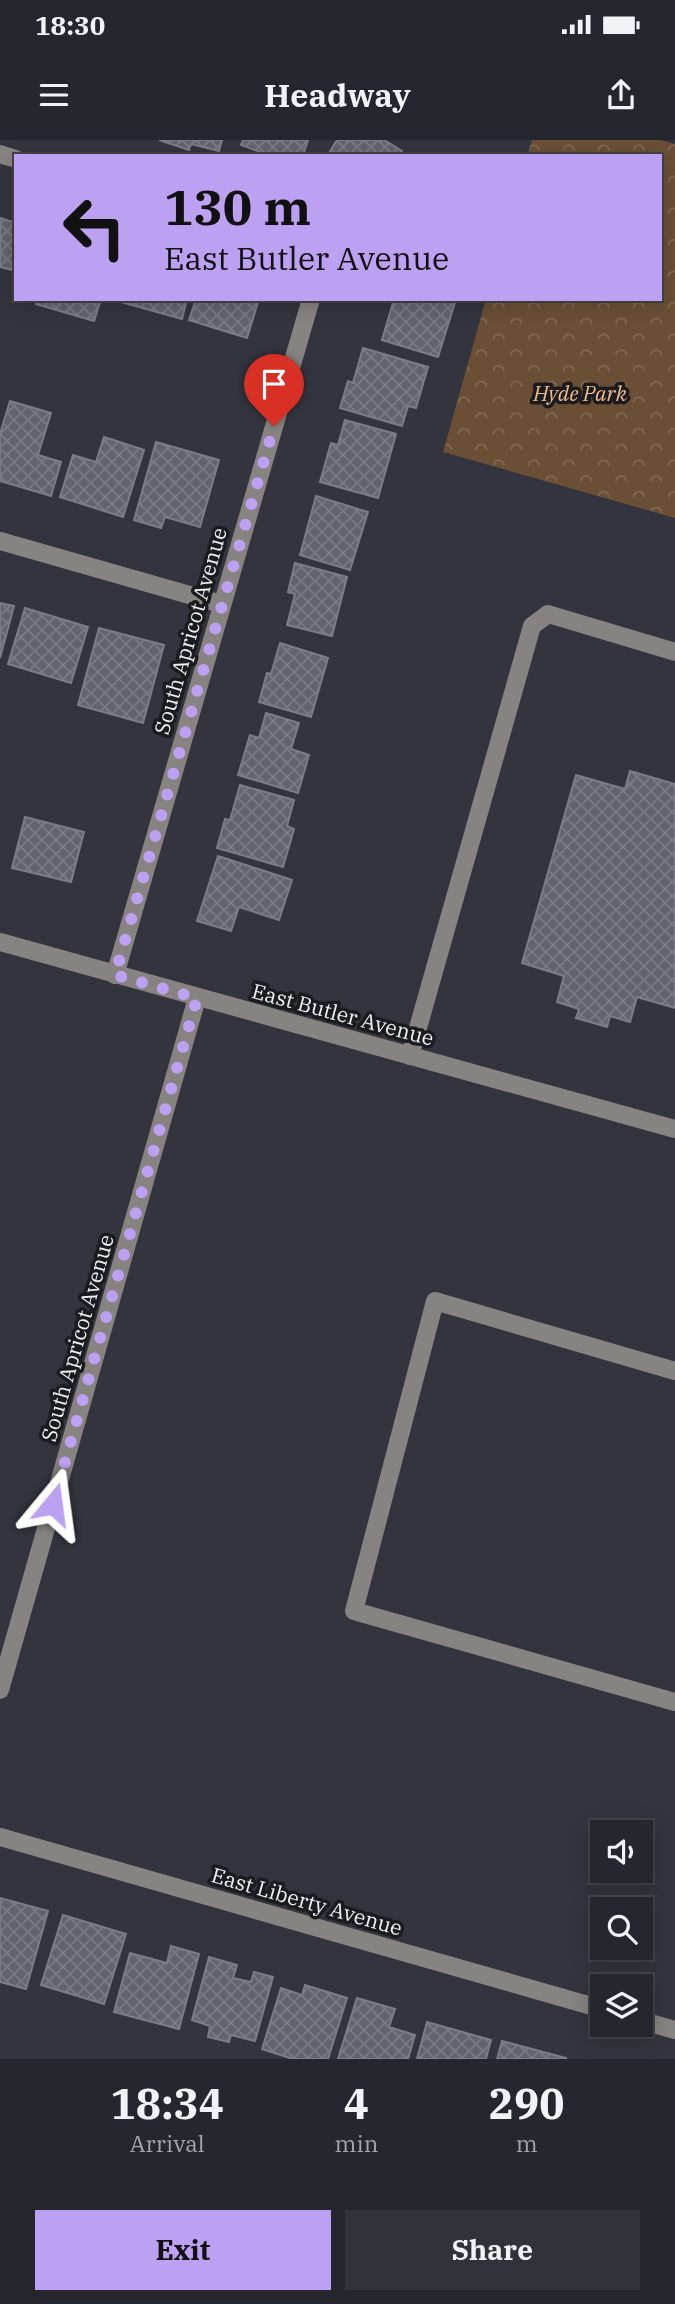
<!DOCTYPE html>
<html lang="en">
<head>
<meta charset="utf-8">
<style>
	:root { --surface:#26272e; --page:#32333a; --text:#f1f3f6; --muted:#a4a5aa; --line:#42444a; --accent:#bca0f2 }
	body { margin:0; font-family:"IBM Plex Serif",serif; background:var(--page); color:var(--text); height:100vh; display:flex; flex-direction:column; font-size:26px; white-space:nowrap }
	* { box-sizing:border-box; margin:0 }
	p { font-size:23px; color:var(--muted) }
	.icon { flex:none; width:38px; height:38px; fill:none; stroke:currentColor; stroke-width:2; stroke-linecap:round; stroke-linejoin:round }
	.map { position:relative; height:1919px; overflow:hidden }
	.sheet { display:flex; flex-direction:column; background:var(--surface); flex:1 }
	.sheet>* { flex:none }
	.hud { position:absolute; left:14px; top:14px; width:648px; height:147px; border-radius:0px; box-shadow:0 4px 18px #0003,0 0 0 2px var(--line); background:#bca0f2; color:#111; overflow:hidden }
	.controls { position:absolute; left:590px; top:1680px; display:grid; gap:14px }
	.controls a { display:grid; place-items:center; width:63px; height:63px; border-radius:0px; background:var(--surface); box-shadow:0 4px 18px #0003,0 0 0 2px var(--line); font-size:35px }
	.pin { position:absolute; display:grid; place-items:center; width:60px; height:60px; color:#fff; margin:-72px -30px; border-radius:50% 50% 50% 0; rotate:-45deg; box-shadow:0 0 7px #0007 }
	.pin .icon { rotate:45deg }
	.me { position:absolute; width:77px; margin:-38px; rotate:16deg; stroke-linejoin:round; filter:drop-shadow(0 0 5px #0008) }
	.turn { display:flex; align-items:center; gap:24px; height:147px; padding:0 35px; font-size:32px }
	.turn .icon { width:91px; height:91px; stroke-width:2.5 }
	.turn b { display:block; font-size:49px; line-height:60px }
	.eta { display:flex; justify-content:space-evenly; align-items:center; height:119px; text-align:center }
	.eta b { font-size:42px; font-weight:700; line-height:49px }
	.primary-button { display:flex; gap:14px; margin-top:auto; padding:14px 35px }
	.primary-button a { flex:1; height:80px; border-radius:0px; background:var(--accent); color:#111; font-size:28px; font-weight:700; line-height:80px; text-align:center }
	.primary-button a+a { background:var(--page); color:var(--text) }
	.status { display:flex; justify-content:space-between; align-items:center; height:49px; padding:0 35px; background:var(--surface); direction:ltr }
	.status svg { height:19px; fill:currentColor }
	header { display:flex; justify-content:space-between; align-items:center; height:91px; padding:0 35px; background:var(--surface); font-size:32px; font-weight:700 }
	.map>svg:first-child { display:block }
	.forest { fill:url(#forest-crowns) }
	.building { fill:url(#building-cross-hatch); stroke:#7b7c86; stroke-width:2 }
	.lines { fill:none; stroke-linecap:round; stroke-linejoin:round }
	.minor { stroke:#878380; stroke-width:18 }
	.route { stroke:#bca0f2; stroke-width:12; stroke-dasharray:0 21.6 }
	.labels { text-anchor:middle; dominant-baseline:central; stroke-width:7; stroke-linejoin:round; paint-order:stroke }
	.park-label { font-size:21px; font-style:italic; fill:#f0bb89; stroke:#1b1c20 }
	.street-label { font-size:21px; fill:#eeeef4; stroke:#1b1c20 }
</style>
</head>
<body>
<div class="status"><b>18:30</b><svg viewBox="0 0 49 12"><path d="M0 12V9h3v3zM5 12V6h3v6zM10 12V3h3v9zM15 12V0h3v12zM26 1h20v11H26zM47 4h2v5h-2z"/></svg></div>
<header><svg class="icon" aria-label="menu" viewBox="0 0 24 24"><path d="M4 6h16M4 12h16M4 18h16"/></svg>Headway<svg class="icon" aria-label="share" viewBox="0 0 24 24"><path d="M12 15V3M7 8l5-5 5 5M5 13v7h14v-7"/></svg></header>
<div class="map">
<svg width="675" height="1919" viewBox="0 0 675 1919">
	<defs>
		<pattern id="forest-crowns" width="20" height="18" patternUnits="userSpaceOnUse" patternTransform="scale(1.75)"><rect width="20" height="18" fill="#6a4f35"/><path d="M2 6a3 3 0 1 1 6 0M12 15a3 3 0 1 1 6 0" fill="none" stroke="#806953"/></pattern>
		<pattern id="building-cross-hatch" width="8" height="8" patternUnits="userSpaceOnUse" patternTransform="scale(1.75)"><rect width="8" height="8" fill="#62636d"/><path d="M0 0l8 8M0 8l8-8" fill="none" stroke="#797a82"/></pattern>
	</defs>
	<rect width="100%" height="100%" fill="#33343d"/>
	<path class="forest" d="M532,0h127l16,4v374l-232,-66 43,-153h174v-143h-133z"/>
	<g class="building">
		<path d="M159,0h63l-3,11 -28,-7 -2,6z"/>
		<path d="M243,0h65l-5,16h-32l-30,-11z"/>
		<path d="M337,0h47l18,11 -3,5h-72z"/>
		<path d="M0,78l16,5v48l-16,-4z"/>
		<path d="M37,159h64l-7,22 -58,-17z"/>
		<path d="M122,159h65l-5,20 -61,-17z"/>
		<path d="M196,159h63l-12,39 -58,-18z"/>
		<path d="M394,159h62l-18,58 -56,-17z"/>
		<path d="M363,208l65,19 -12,41 -8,-2 -6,20 -62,-18 8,-27 5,2z"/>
		<path d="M10,261l41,12 -13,42 23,7 -10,34 -51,-15v-47z"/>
		<path d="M345,280l51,14 -18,64 -58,-16 11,-39 7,2z"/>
		<path d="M104,297l40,13 -21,67 -63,-20 13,-42 23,7z"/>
		<path d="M156,302l63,18 -19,67 -35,-10 -4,11 -27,-8z"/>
		<path d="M316,356l52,16 -18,58 -50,-15z"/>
		<path d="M295,423l52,14 -15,59 -45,-11 8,-31 -7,-2z"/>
		<path d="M0,463l14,3 -14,52z"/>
		<path d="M25,468l63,19 -17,56 -63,-19z"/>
		<path d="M99,488l65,17 -21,78 -65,-18z"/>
		<path d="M280,503l48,15 -17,59 -52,-15 8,-29 4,1z"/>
		<path d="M266,573l33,10 -8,26 18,6 -11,38 -60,-18 12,-40 9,3z"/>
		<path d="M630,631l45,13v224l-38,-11 -7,25 -20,-6 -3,11 -31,-9 3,-9 -22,-7 7,-26 -42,-13 54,-188 49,14z"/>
		<path d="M240,645l54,15 -7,26 7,3 -11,38 -66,-19 8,-29 5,1z"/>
		<path d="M25,677l59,15 -13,50 -59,-14z"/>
		<path d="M218,716l74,24 -13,40 -40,-13 -8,24 -34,-10z"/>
		<path d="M0,1758l48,13 -22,78 -26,-7z"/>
		<path d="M63,1775l63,19 -22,70 -63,-19z"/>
		<path d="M171,1806l28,8 -20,75 -65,-17 16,-59 37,10z"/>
		<path d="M209,1817l28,8 -4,13 18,4 3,-10 19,5 -18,64 -24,-6 -2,7 -21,-5 2,-11 -18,-6z"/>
		<path d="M305,1845l42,13 -19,61h-35l-31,-10 19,-61 21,7z"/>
		<path d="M357,1858l38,11 -6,18 26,8 -7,24h-70z"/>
		<path d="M427,1882l64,18 -5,19h-69z"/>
		<path d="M502,1901l64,17v1h-69z"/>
	</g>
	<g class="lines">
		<g class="minor">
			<path d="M0,14l16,5"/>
			<path d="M0,401l221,63"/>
			<path d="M0,802l675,187"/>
			<path d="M115,835l196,-676"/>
			<path d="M410,916l122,-430 16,-12 127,38"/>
			<path d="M675,1231l-240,-70 -81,310 321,91"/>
			<path d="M0,1550l197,-692"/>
			<path d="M0,1697l602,172"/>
			<path d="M640,1880l35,10"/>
		</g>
	</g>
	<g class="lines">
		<path class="route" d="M53,1364l144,-506 -82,-23 159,-549"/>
	</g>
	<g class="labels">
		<g class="park-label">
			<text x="580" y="253">Hyde Park</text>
		</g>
		<g class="street-label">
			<text transform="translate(190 491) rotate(-74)">South Apricot Avenue</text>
			<text transform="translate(343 874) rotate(15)">East Butler Avenue</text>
			<text transform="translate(77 1198) rotate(-74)">South Apricot Avenue</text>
			<text transform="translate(307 1761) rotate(16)">East Liberty Avenue</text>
		</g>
	</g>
</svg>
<div class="controls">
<a><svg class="icon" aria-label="sound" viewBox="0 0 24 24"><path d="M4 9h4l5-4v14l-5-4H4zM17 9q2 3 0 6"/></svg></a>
<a><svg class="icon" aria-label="search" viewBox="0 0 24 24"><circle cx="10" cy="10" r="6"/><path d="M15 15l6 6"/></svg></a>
<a><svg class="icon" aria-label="layers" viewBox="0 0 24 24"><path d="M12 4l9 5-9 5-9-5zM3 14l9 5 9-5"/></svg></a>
</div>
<div class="pin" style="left:274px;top:286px;background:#d93025"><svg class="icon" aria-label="arrive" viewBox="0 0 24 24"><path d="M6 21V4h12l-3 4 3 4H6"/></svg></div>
<svg class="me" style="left:53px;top:1364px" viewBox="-20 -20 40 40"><path d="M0-17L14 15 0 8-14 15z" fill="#bca0f2" stroke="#fff" stroke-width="4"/></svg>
<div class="hud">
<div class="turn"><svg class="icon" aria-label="left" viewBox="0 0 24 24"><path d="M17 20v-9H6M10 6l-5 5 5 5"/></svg><div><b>130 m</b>East Butler Avenue</div></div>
</div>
</div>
<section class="sheet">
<div class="eta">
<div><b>18:34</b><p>Arrival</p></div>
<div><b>4</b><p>min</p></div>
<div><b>290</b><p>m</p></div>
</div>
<div class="primary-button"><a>Exit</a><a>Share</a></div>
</section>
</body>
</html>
